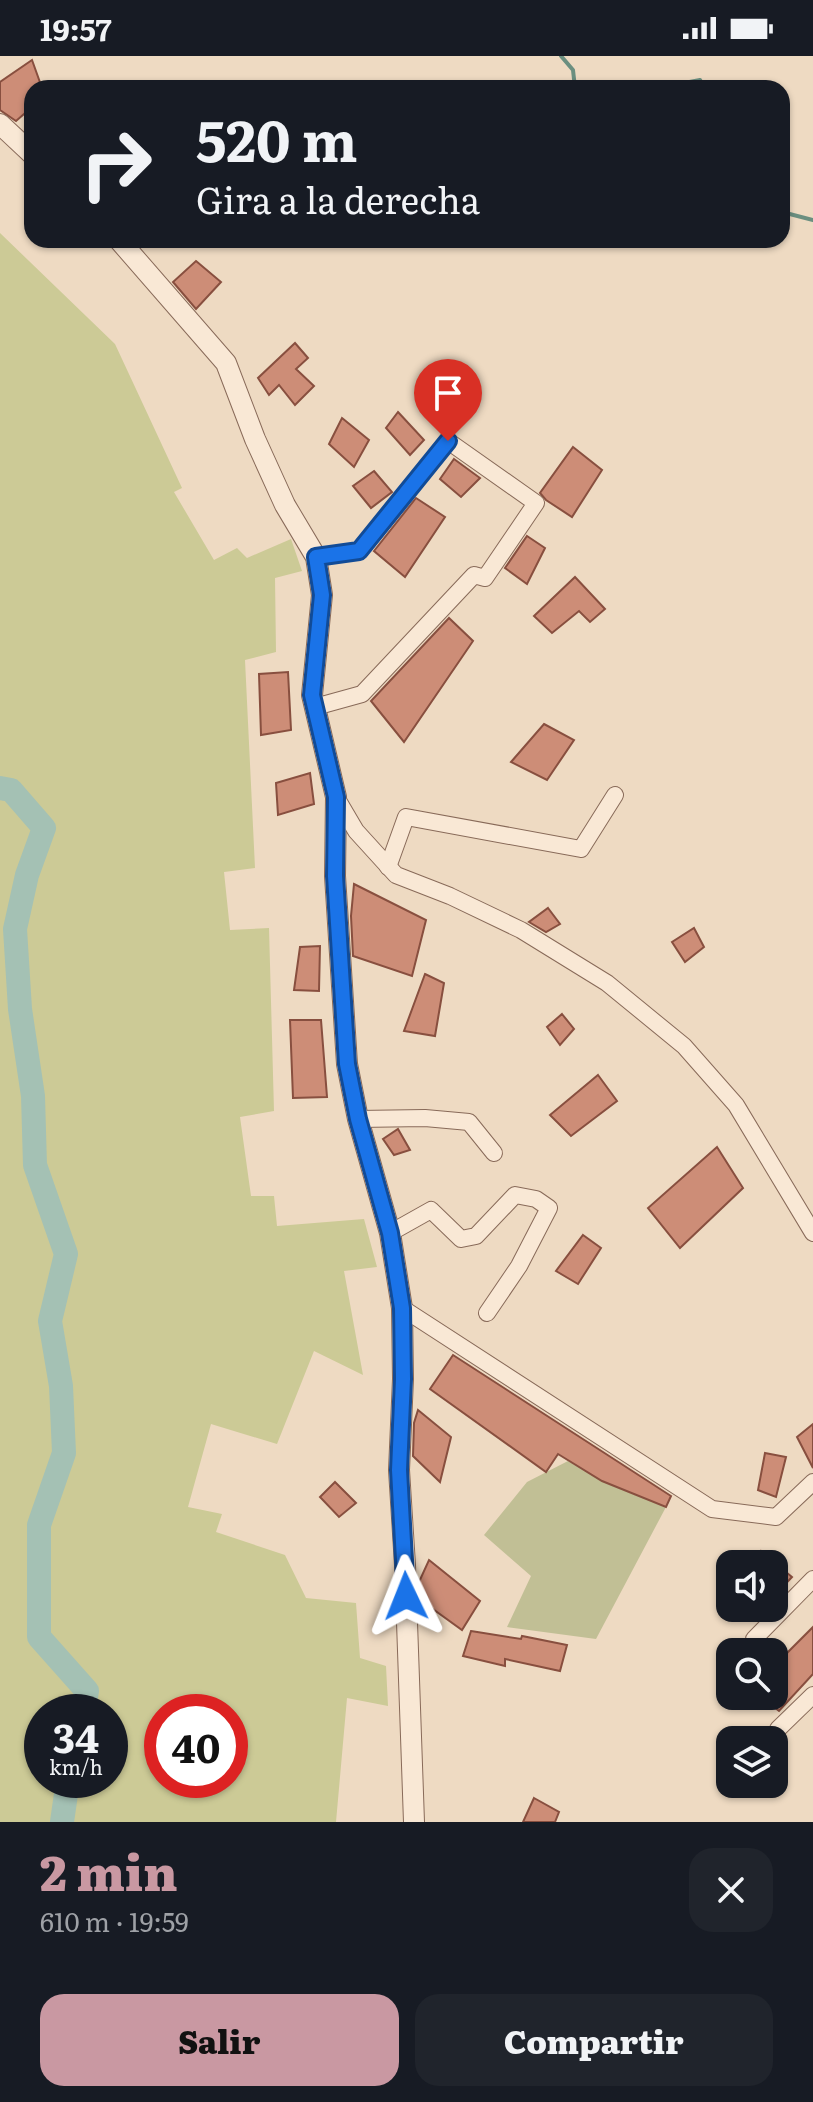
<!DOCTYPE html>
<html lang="es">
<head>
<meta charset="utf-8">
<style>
	:root { --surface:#171b24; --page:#20242c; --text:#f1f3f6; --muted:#9ea1a6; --accent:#c998a2 }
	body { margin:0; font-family:Literata,serif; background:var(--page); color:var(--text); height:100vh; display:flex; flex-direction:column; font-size:30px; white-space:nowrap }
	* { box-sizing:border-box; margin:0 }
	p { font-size:26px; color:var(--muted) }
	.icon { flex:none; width:44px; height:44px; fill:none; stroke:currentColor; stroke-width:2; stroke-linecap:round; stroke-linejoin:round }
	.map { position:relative; height:1766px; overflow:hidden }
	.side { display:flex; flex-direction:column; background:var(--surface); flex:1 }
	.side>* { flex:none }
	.guide { position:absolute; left:24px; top:24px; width:766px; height:168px; border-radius:24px; box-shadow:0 2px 6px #0004; background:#171b24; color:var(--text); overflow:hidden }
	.tools { position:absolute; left:716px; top:1494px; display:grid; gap:16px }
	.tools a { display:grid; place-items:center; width:72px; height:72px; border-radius:16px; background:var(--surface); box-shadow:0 2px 6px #0004; font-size:40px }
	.speed { position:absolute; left:24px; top:1638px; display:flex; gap:16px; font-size:40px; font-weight:700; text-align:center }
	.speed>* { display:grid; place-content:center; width:104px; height:104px; border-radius:50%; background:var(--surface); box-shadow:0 2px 6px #0004; line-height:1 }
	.speed small { font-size:20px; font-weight:400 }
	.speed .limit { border:12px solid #d22; background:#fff; color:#111 }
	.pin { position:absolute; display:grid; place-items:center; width:68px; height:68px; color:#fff; margin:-82px -34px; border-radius:50% 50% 50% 0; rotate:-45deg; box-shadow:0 0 8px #0007 }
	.pin .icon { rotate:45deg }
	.me { position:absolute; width:88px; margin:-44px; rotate:358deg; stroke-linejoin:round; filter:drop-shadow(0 0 6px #0008) }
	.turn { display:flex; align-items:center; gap:28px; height:168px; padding:0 40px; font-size:36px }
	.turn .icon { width:104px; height:104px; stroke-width:2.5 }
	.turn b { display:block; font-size:56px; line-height:68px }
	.round { display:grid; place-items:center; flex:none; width:84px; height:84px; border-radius:24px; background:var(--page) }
	.summary { display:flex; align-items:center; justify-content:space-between; height:136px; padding:0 40px }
	h1 { font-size:48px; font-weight:800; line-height:60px; color:var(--accent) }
	.primary-button { display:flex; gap:16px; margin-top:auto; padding:16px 40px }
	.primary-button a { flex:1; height:92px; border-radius:24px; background:var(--accent); color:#111; font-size:32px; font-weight:800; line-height:92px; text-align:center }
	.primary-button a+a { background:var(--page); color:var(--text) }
	.status { display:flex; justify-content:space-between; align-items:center; height:56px; padding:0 40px; background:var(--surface); direction:ltr }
	.status svg { height:22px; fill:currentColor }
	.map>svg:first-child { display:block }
	.green { fill:#ccca96; fill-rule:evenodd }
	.cemetery { fill:#c1bf95 }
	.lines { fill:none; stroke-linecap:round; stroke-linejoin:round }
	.stream { stroke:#6b8f80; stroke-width:4 }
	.river { stroke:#a4c1b4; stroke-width:24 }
	.building { fill:#cd8d77; stroke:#884f3f; stroke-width:2 }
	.minor-casing { stroke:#886a59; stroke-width:18 }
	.tertiary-casing { stroke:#886a59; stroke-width:22 }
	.minor { stroke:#f9e8d5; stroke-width:16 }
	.tertiary { stroke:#f9e8d5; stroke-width:20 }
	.route-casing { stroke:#114b97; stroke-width:20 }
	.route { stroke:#1a73e8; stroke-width:14 }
</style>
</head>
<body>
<div class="status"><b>19:57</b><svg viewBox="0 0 49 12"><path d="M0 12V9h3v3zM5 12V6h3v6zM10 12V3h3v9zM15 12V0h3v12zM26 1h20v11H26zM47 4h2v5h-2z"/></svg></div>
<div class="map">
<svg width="813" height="1766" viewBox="0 0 813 1766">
	<rect width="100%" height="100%" fill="#eedac2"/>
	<path class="green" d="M0,177l115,111 67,144 -8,4 40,68 23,-12 10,10 44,-19 11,32 -27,7 1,74 -31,8 10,208 -31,4 6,58 39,-2 5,183 -34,6 11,79h23l3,30 87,-7 13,48 -33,4 19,104 -49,-24 -37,93 -66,-20 -23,83 34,7 -6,18 69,23 21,43 50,5 4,55 26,8 2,40 -41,-8 -11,124h-336zM42,1656h68v68h-68zM162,1656h68v68h-68z"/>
	<path class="cemetery" d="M568,1405l34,20 64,26 -70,132 -89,-12 24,-51 -47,-41 43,-53z"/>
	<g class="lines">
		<g class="stream">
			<path d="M561,0l12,14 2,18"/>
			<path d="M673,32l1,-3 26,-5 4,8"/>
			<path d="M782,156l31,8"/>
		</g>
		<g class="river">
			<path d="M0,732l11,2 33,38 -17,47 -12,54 5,80 13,87 2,69 31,89 -16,67 11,65 3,67 -25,72v112l48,54 -4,21"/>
			<path d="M62,1766l6,-42"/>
		</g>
	</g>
	<g class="building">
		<path d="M32,4l10,28h-10v19l-16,14 -16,-11v-28z"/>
		<path d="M196,205l25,21 -25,27 -23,-27z"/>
		<path d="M295,287l13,15 -12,11 18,17 -19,19 -16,-20 -10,10 -11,-17z"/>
		<path d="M398,356l26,28 -14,15 -24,-27z"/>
		<path d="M342,362l27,22 -15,27 -25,-23z"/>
		<path d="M573,391l29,23 -30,47 -26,-17 -6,-7z"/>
		<path d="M454,403l26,19 -19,19 -21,-18z"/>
		<path d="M374,415l18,21 -21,16 -18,-22z"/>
		<path d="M416,442l29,19 -40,60 -31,-26z"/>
		<path d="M527,480l18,12 -18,36 -22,-16z"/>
		<path d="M575,521l30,32 -15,13 -11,-11 -27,22 -18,-17z"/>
		<path d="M449,562l24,23 -69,101 -33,-41z"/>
		<path d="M288,616l3,58 -30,5 -2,-61z"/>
		<path d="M544,668l30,16 -27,40 -36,-18z"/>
		<path d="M310,717l4,31 -36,11 -2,-32z"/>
		<path d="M354,828l72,36 -14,56 -59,-20 -2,-40z"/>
		<path d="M548,852l12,16 -14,8 -17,-10z"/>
		<path d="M694,872l10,19 -19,15 -13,-20z"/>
		<path d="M320,890l-1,45 -25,-1 6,-43z"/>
		<path d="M425,918l19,9 -9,53 -31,-5z"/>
		<path d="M562,958l12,15 -14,16 -13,-18z"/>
		<path d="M290,964h31l6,77 -34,1z"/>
		<path d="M598,1019l19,26 -46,35 -21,-21z"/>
		<path d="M398,1073l12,21 -16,5 -11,-16z"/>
		<path d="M717,1091l26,41 -63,60 -32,-40z"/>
		<path d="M583,1179l18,13 -23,36 -22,-13z"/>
		<path d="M453,1299l218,141 -5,11 -64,-26 -44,-27 -12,18 -116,-83z"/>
		<path d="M418,1354l33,27 -11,45 -27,-26 1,-33z"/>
		<path d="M813,1368v44l-16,-31z"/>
		<path d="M765,1397l21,4 -10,40 -18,-7z"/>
		<path d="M335,1426l21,21 -17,14 -19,-20z"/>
		<path d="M761,1495l31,26 -18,19v-32h-22z"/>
		<path d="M429,1504l51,41 -18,29 -43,-31v-17z"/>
		<path d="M813,1571v47l-34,37 -19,-15h14v-30z"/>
		<path d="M471,1575l50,8 1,-3 45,9 -7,26 -55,-12v7l-42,-10z"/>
		<path d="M534,1742l25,14 -4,10h-32z"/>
	</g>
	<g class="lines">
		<defs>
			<g id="minor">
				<path d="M315,651l47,-13 112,-119 11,3 51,-75 -88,-62 -89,110 -43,6"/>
				<path d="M336,741l20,34 40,44 54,21 71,34 86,53 77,63 52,59 77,128"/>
				<path d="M388,811l18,-50 175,32 34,-54"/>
				<path d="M358,1063l67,-1 44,4 25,31"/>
				<path d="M390,1177l41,-23 30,29 15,-3 39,-41 21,4 13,9 -30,58 -32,47"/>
				<path d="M402,1252l310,201 64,8 37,-35"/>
				<path d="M754,1583l59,-60"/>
				<path d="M778,1673l35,-34"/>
			</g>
			<g id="tertiary">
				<path d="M0,68l32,30"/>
				<path d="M119,184l107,123 29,76 30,66 31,52 6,38 -10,100 24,102 -1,79 12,188 11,55 32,114 12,75 1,71 -4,91 6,95 9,257"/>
			</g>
		</defs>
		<use href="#minor" class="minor-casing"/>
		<use href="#tertiary" class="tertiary-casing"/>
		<use href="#minor" class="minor"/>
		<use href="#tertiary" class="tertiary"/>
	</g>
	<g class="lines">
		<defs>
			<path id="route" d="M406,1540l-7,-126 4,-91 -1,-71 -12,-75 -32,-114 -11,-55 -12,-188 1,-79 -24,-102 10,-100 -6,-38 43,-6 89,-110"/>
		</defs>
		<use href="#route" class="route-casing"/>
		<use href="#route" class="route"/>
	</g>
</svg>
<div class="tools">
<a><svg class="icon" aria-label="sound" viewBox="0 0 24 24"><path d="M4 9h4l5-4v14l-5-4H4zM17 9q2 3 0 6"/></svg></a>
<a><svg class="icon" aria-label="search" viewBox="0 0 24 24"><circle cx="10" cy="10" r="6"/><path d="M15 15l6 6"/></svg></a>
<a><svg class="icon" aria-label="layers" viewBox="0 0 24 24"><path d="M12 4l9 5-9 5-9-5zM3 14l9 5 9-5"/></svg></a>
</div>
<div class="speed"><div>34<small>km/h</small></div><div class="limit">40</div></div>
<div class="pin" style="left:448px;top:385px;background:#d93025"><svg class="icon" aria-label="arrive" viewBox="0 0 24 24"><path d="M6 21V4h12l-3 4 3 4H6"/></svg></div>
<svg class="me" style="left:406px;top:1540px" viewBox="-20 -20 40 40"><path d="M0-17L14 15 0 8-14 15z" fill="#1a73e8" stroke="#fff" stroke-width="4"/></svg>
<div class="guide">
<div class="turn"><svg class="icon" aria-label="right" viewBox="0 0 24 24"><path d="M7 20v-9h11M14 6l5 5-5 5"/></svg><div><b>520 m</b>Gira a la derecha</div></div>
</div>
</div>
<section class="side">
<div class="summary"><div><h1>2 min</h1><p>610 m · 19:59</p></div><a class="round"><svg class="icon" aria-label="close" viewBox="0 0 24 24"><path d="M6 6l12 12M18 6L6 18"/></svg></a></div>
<div class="primary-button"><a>Salir</a><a>Compartir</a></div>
</section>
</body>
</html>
